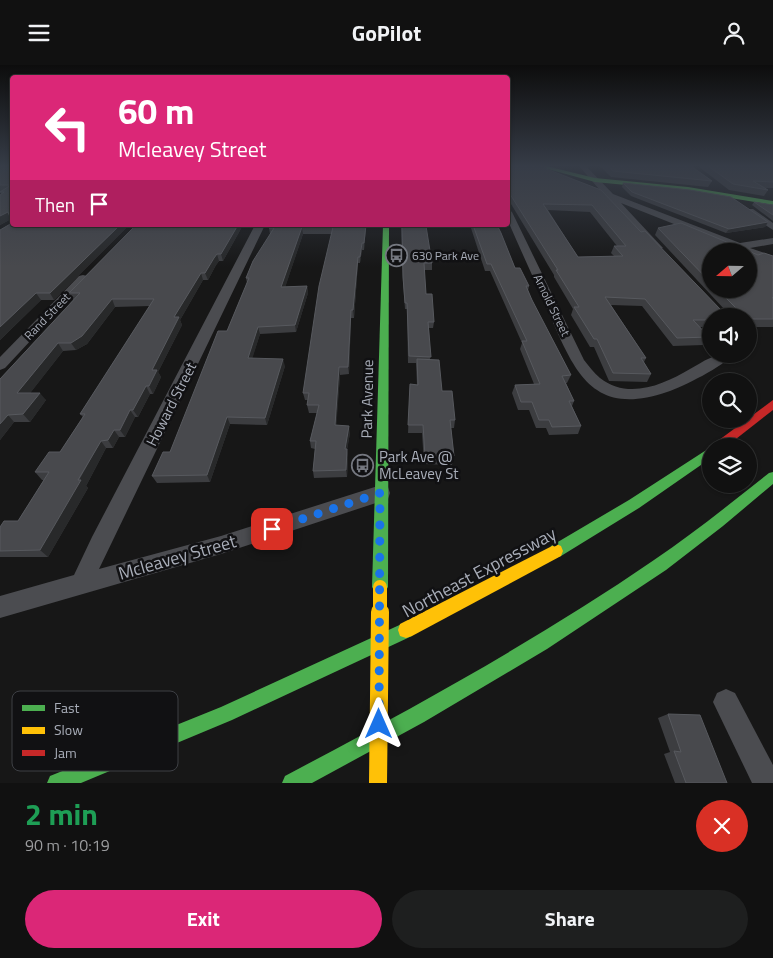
<!DOCTYPE html>
<html lang="en">
<head>
<meta charset="utf-8">
<style>
	:root { --surface:#111; --page:#1e1f1f; --text:#f1f3f6; --muted:#9c9d9f; --line:#303131; --accent:#db2777 }
	body { margin:0; font-family:"Titillium Web",sans-serif; background:var(--page); color:var(--text); height:100vh; display:flex; flex-direction:column; font-size:19px; white-space:nowrap }
	* { box-sizing:border-box; margin:0 }
	p { font-size:16px; color:var(--muted) }
	.icon { flex:none; width:28px; height:28px; fill:none; stroke:currentColor; stroke-width:2; stroke-linecap:round; stroke-linejoin:round }
	.map { position:relative; height:718px; overflow:hidden }
	.panel { display:flex; flex-direction:column; background:var(--surface); flex:1 }
	.panel>* { flex:none }
	.guide { position:absolute; left:10px; top:10px; width:500px; height:152px; border-radius:5px; box-shadow:0 1px 4px #0004,0 0 0 1px var(--line); background:#db2777; color:#fff; overflow:hidden }
	.needle { width:32px; rotate:250deg }
	.tools { position:absolute; left:702px; top:178px; display:grid; gap:10px }
	.tools a { display:grid; place-items:center; width:55px; height:55px; border-radius:50%; background:var(--surface); box-shadow:0 1px 4px #0004,0 0 0 1px var(--line); font-size:25px }
	.pin { position:absolute; display:grid; place-items:center; width:42px; height:42px; color:#fff; margin:-21px; border-radius:10px; box-shadow:0 2px 8px #0006 }
	.me { position:absolute; width:55px; margin:-28px; rotate:0deg; stroke-linejoin:round; filter:drop-shadow(0 0 4px #0008) }
	.turn { display:flex; align-items:center; gap:18px; height:105px; padding:0 25px; font-size:22px }
	.turn .icon { width:65px; height:65px; stroke-width:2.5 }
	.turn b { display:block; font-size:35px; line-height:42px }
	.then { display:flex; align-items:center; height:48px; padding:0 25px; background:#0003; gap:10px; font-size:19px }
	.round { display:grid; place-items:center; flex:none; width:52px; height:52px; border-radius:26px; background:var(--page) }
	.overview { display:flex; align-items:center; justify-content:space-between; height:85px; padding:0 25px }
	h1 { font-size:30px; font-weight:700; line-height:38px; color:#1e9e55 }
	.primary-button { display:flex; gap:10px; margin-top:auto; padding:10px 25px }
	.primary-button a { flex:1; height:58px; border-radius:30px; background:var(--accent); color:#fff; font-size:20px; font-weight:700; line-height:58px; text-align:center }
	.primary-button a+a { background:var(--page); color:var(--text) }
	header { display:flex; justify-content:space-between; align-items:center; height:65px; padding:0 25px; background:var(--surface); font-size:22px; font-weight:700 }
	.map>svg:first-child { display:block }
	.lines { fill:none; stroke-linecap:round; stroke-linejoin:round }
	.street { fill:#4b4c50; fill-rule:evenodd }
	.fast { fill:#4caf50; fill-rule:evenodd }
	.slow { fill:#ffc107; fill-rule:evenodd }
	.jam { fill:#c62828; fill-rule:evenodd }
	.slow-bridge-far1 { stroke:#ffc107; stroke-width:14 }
	.slow-bridge { stroke:#ffc107; stroke-width:18 }
	.wall { fill:#3c3d40; fill-rule:evenodd }
	.shaded-wall { fill:#28292a }
	.building { fill:#48494d; stroke:#57595e; fill-rule:evenodd }
	.route { stroke:#1a73e8; stroke-width:9; stroke-dasharray:0 16.2 }
	.labels { text-anchor:middle; dominant-baseline:central; stroke-width:5; stroke-linejoin:round; paint-order:stroke }
	.far-poi-label { font-size:12px; fill:#a8adb8; stroke:#111113; text-anchor:start }
	.far-street-label { font-size:12px; fill:#a8adb8; stroke:#111113 }
	.street-label { font-size:15px; fill:#a8adb8; stroke:#111113 }
	.poi-label { font-size:15px; fill:#a8adb8; stroke:#111113; text-anchor:start }
	.near-street-label { font-size:18px; fill:#a8adb8; stroke:#111113 }
	.key { fill:#111113; stroke:#3e4045; stroke-width:1 }
	.key-label { font-size:14px; fill:#a8adb8 }
</style>
</head>
<body>
<header><svg class="icon" aria-label="menu" viewBox="0 0 24 24"><path d="M4 6h16M4 12h16M4 18h16"/></svg>GoPilot<svg class="icon" aria-label="person" viewBox="0 0 24 24"><circle cx="12" cy="8" r="4"/><path d="M4 21q1-7 8-7t8 7"/></svg></header>
<div class="map">
<svg width="773" height="718" viewBox="0 0 773 718">
	<rect width="100%" height="100%" fill="#171717"/>
	<g class="lines">
		<g class="street">
			<path d="M579,101h7l27,28 127,49 33,-5v6l-23,4 23,8v7l-24,-9v-3h-7l-121,-48 42,45 -9,2 -47,-52 -28,-11v-4h3l17,6z"/>
			<path d="M508,144l4,3 72,148c5,6 10,13 16,18 28,22 63,7 90,-9 16,-9 24,-16 43,-15 -8,12 -51,33 -66,38 -76,26 -93,-22 -119,-81 -13,-30 -27,-60 -40,-90z"/>
			<path d="M747,144h6l20,14v7l-26,-17z"/>
			<path d="M255,160h10l-166,344 122,-33 160,-51 7,2 2,6 -2,6 -167,55 -221,64v-22l74,-21 18,-38z"/>
			<path d="M83,210l4,1v4l-82,88 -5,2v-13l79,-81z"/>
			<path d="M726,624l9,4 38,72v18h-21l-39,-81 4,-9z"/>
		</g>
		<g class="fast">
			<path d="M537,101h9l49,12 93,9 85,14v4l-85,-14 -93,-9z"/>
			<path d="M383,160h6l-1,362 -3,5 -5,3 -5,-3 -3,-5z"/>
			<path d="M711,382v11l-72,50 -78,48 -5,2 -5,-2 -2,-5 2,-5 78,-46z"/>
			<path d="M773,407v12l-50,42 -57,44 -119,79 -123,73 -112,61h-30l3,-7c126,-67 251,-135 369,-216 40,-27 77,-57 115,-87z"/>
			<path d="M406,557l6,2 2,6 -2,6 -180,84 -151,63h-34l3,-7 171,-69z"/>
		</g>
		<path class="slow" d="M556,479l5,2 2,5 -2,5 -149,80 -6,2 -6,-2 -2,-6 2,-6z"/>
		<path class="jam" d="M773,335v10l-46,36h-14l2,-3z"/>
		<path class="slow-bridge-far1" d="M380,549v-27"/>
		<path class="slow-bridge" d="M378,718l2,-171"/>
	</g>
	<g class="wall">
		<path d="M0,101h12v55l-1,-2 -11,6v-30l1,-1 -1,-2 2,-1h-2z"/>
		<path d="M508,101l38,3 95,63 80,78h4l-70,-75 3,-7 100,27 15,1v71h-24v-11h-38v11h-11l9,10 -5,8 -31,1 -31,-40 -31,-1 35,53 -2,4 7,12 -4,8 -38,-1 -15,-34h-4l-19,-32 2,-6 -19,-32v-2l-46,-76zM548,145l42,2 27,34h-3l-3,7 3,3 -36,1zM711,186l38,38h-38z"/>
		<path d="M600,101h91l21,15 -4,6 -97,-10z"/>
		<path d="M698,101h75v22h-8l3,2 -4,6 -35,-6z"/>
		<path d="M623,118l145,39 -3,5 -39,6 -95,-37 -9,-9z"/>
		<path d="M754,137l19,3v16l-21,-16z"/>
		<path d="M129,160l-75,75h-13l-41,40v-110z"/>
		<path d="M136,160h107l-20,36h-4l-3,4 -8,15h-5l-23,40 2,5 -24,47 3,5 -8,17h-3l-12,23h-3l-10,20h-6l-6,11h-7l-20,38 2,2 -40,69h-48v-30l18,-6 26,-41h-2l-7,-8 25,-20 23,-35 -3,-3 70,-108 -35,1 -28,37 -11,6 -13,1 -33,42 16,7 -16,22h-16l-14,18v-61l73,-79 -4,-7z"/>
		<path d="M366,160l-2,25h-2l-2,13h-2l-4,55h-3l-2,56 -9,1 -4,50 14,8 -3,16 1,8 -1,20 -33,1 -1,-7 2,-22 -4,-1 -1,-7 7,-28h-8l-2,-8 1,-5h-3l-2,-7 29,-159h-29l-18,53 22,-1 1,7 -12,39 -36,2 -8,24 33,8 -18,59 -37,-1 -20,58 -53,1 -5,-7 18,-24 57,-121 20,-48 -1,-5 24,-44 -1,-6z"/>
		<path d="M401,160l31,38v7h-8l2,24 8,28 -1,6h-4l1,32 12,31 13,29 -1,8h-3l3,28 -2,9 -28,-1 -2,-31h-14l2,-49 7,1 -1,-22h-8l-1,-54h-2l-2,-26z"/>
		<path d="M470,160h27l18,43 14,18 -1,5 4,9 39,75 -4,8h-1l8,18 -2,5 9,20 -3,8 -29,1 -3,-7h-10l-7,-18h-11l-6,-17 3,-8 19,-1 -14,-35 2,-6 -32,-72h-5z"/>
		<path d="M668,649l59,69h-52l-11,-29 6,-2 -12,-34z"/>
	</g>
	<g class="shaded-wall">
		<path d="M8,147l3,7 -11,6v-9z"/>
		<path d="M768,157l-3,5 -39,6 3,-4z"/>
		<path d="M120,160h9l-75,75 -4,-7z"/>
		<path d="M238,160h5l-20,36 -2,-7z"/>
		<path d="M366,160v4l-2,21v-7z"/>
		<path d="M302,162l1,7 -20,60 -2,-7z"/>
		<path d="M362,178v7l-2,13v-6z"/>
		<path d="M217,189l2,7 -3,4 -8,15 -3,-7 9,-15z"/>
		<path d="M358,192v6l-4,55 -1,-8z"/>
		<path d="M201,208l2,7 -23,40 2,5 -24,47 3,5 -8,17 -4,-8 3,-16 22,-53z"/>
		<path d="M307,221l1,7 -12,39 -1,-7z"/>
		<path d="M36,228l5,7 -41,40v-13z"/>
		<path d="M112,234l3,8 -28,37 -11,6 -5,-7z"/>
		<path d="M351,245v8l-2,56 -1,-7z"/>
		<path d="M258,262l2,7 -10,32 -2,-8z"/>
		<path d="M58,278l5,8 -39,50 -7,-8z"/>
		<path d="M283,294l2,7 -18,59 -2,-7z"/>
		<path d="M339,302l1,8 -4,57 -1,-7z"/>
		<path d="M146,321l4,8 -12,23 -5,-7z"/>
		<path d="M40,328l6,7 -16,22 -7,-8z"/>
		<path d="M130,345l5,7 -10,20 -5,-7z"/>
		<path d="M8,350l6,7 -14,18v-16z"/>
		<path d="M227,352l3,7 -20,58 -3,-7z"/>
		<path d="M349,361l1,7 -4,24 -1,-8z"/>
		<path d="M114,365l5,7 -6,11 -5,-8z"/>
		<path d="M101,376l5,7 -20,38 2,2 -40,69 -8,-7z"/>
		<path d="M347,384l1,8 -1,20 -1,-7z"/>
	</g>
	<g class="building">
		<path d="M0,101h12v51h-2l-2,-5 -8,4v-21l4,-3h-4l11,-7h-11z"/>
		<path d="M508,101h37l2,1 -3,1 57,22 40,42 4,-1 76,79 15,-2 -19,-19h32v-38h-38v32l-53,-55 23,-5 77,32 6,-2 9,3v41l-1,1h1v21h-24v-3h-38v4h-18l16,17 -32,1 -32,-39 -40,-2 41,61h-5l10,16 -38,-1 -16,-34h-3l-20,-32h5l-23,-37h2l-50,-79zM543,139l49,1 34,41h-12l9,10 -45,1z"/>
		<path d="M608,101h83l21,15 -99,-10z"/>
		<path d="M708,101h65v16l-20,-1 15,9 -35,-6z"/>
		<path d="M623,118l67,7 41,7 37,25 -39,7 -97,-37z"/>
		<path d="M754,137l19,3v10z"/>
		<path d="M12,158v2h108l-70,68h-14l-36,34v-97z"/>
		<path d="M136,160h102l-17,29h-4l-3,4 -9,15h-4l-27,44h5l-27,53h5l-8,16h-3l-13,24h-3l-10,20h-6l-6,10 -7,1 -23,39h3l-41,70 -40,1v-24l4,-6h14l31,-49h-14l14,-20h11l25,-38h-5l74,-115h-42l-30,37 -11,7h-13l-41,50h23l-17,21 -15,1 -8,9v-45l80,-86h-11z"/>
		<path d="M270,160h96l-2,18h-2l-2,14h-2l-5,53h-2l-3,57h-9l-4,58 14,1 -4,23h2l-1,21 -33,1 3,-30h-6l9,-36h-12l2,-12h-6l16,-107 14,-59h-31l-21,60 26,-1 -12,39 -37,2 -10,31 35,1 -18,59 -38,-1 -20,58 -55,1 11,-24h7l48,-121h9l22,-53h-3l7,-17 21,-33h-5z"/>
		<path d="M402,160h18v1h6l6,37h-8l2,31h6l2,28h-6l3,35 -22,-1 -2,-53h-2l-2,-26z"/>
		<path d="M473,160h24l4,8 14,35h5l9,18h-3l6,14 39,75 -9,1 12,25h-5l12,25 -29,1 -3,-7h-10l-7,-18h-11l-6,-17 25,-1 -18,-43h5l-36,-77h-4z"/>
		<path d="M417,294l22,1 3,31h10l3,29h-5l4,36h-29l-2,-31h-15l2,-41 8,1z"/>
		<path d="M668,649l32,1 27,68h-41l-12,-32 7,1z"/>
	</g>
	<linearGradient id="sky" x2="0" y2="1"><stop stop-color="#0d0d0d"/><stop offset="0.5" stop-color="#363c47"/><stop offset="1" stop-color="#363c47" stop-opacity="0"/></linearGradient>
	<rect width="773" height="202" fill="url(#sky)"/>
	<g class="lines">
		<path class="route" d="M272,464l108,-36 -1,231"/>
	</g>
	<defs>
		<symbol id="bus-ring" viewBox="-11 -11 22 22"><circle r="9.5" fill="#111113" stroke="#757880" stroke-width="1.5"/><path d="M-5-6H5V4H4V6H2V4H-2V6H-4V4H-5ZM-3.5-4V0h7V-4ZM-3.5 1.2v1.5H-2V1.2ZM2 1.2v1.5H3.5V1.2Z" fill="#757880"/></symbol>
	</defs>
	<g fill-rule="evenodd">
		<use href="#bus-ring" x="384" y="178" width="25" height="25"/>
		<use href="#bus-ring" x="350" y="388" width="25" height="25"/>
	</g>
	<g class="labels">
		<g class="far-poi-label">
			<text x="412" y="190">630 Park Ave</text>
		</g>
		<g class="far-street-label">
			<text transform="translate(552 240) rotate(64)">Arnold Street</text>
			<text transform="translate(47 251) rotate(-46)">Rand Street</text>
		</g>
		<g class="street-label">
			<text transform="translate(367 334) rotate(-89)">Park Avenue</text>
			<text transform="translate(171 339) rotate(-63)">Howard Street</text>
		</g>
		<g class="poi-label">
			<text x="379" y="391">Park Ave @<tspan x="379" dy="17">McLeavey St</tspan></text>
		</g>
		<g class="near-street-label">
			<text transform="translate(177 492) rotate(-16)">Mcleavey Street</text>
			<text transform="translate(479 507) rotate(-28)">Northeast Expressway</text>
		</g>
	</g>
	<rect x="12" y="626" width="166" height="80" rx="8" class="key"/>
	<rect x="22" y="640" width="23" height="6" fill="#4caf50"/>
	<rect x="22" y="662" width="23" height="7" fill="#ffc107"/>
	<rect x="22" y="685" width="23" height="6" fill="#c62828"/>
	<g class="key-label">
		<text x="54" y="648">Fast</text>
		<text x="54" y="670">Slow</text>
		<text x="54" y="693">Jam</text>
	</g>
</svg>
<div class="tools">
<a><svg class="needle" viewBox="-14 -14 28 28"><path d="M0-13l5 13h-10z" fill="#e53935"/><path d="M0 13l5-13h-10z" fill="#9c9d9f"/></svg></a>
<a><svg class="icon" aria-label="sound" viewBox="0 0 24 24"><path d="M4 9h4l5-4v14l-5-4H4zM17 9q2 3 0 6"/></svg></a>
<a><svg class="icon" aria-label="search" viewBox="0 0 24 24"><circle cx="10" cy="10" r="6"/><path d="M15 15l6 6"/></svg></a>
<a><svg class="icon" aria-label="layers" viewBox="0 0 24 24"><path d="M12 4l9 5-9 5-9-5zM3 14l9 5 9-5"/></svg></a>
</div>
<div class="pin" style="left:272px;top:464px;background:#d93025"><svg class="icon" aria-label="arrive" viewBox="0 0 24 24"><path d="M6 21V4h12l-3 4 3 4H6"/></svg></div>
<svg class="me" style="left:379px;top:659px" viewBox="-20 -20 40 40"><path d="M0-17L14 15 0 8-14 15z" fill="#1a73e8" stroke="#fff" stroke-width="4"/></svg>
<div class="guide">
<div class="turn"><svg class="icon" aria-label="left" viewBox="0 0 24 24"><path d="M17 20v-9H6M10 6l-5 5 5 5"/></svg><div><b>60 m</b>Mcleavey Street</div></div>
<div class="then">Then<svg class="icon" aria-label="arrive" viewBox="0 0 24 24"><path d="M6 21V4h12l-3 4 3 4H6"/></svg></div>
</div>
</div>
<section class="panel">
<div class="overview"><div><h1>2 min</h1><p>90 m · 10:19</p></div><a class="round" style="background:#d93025;color:#fff"><svg class="icon" aria-label="close" viewBox="0 0 24 24"><path d="M6 6l12 12M18 6L6 18"/></svg></a></div>
<div class="primary-button"><a>Exit</a><a>Share</a></div>
</section>
</body>
</html>
